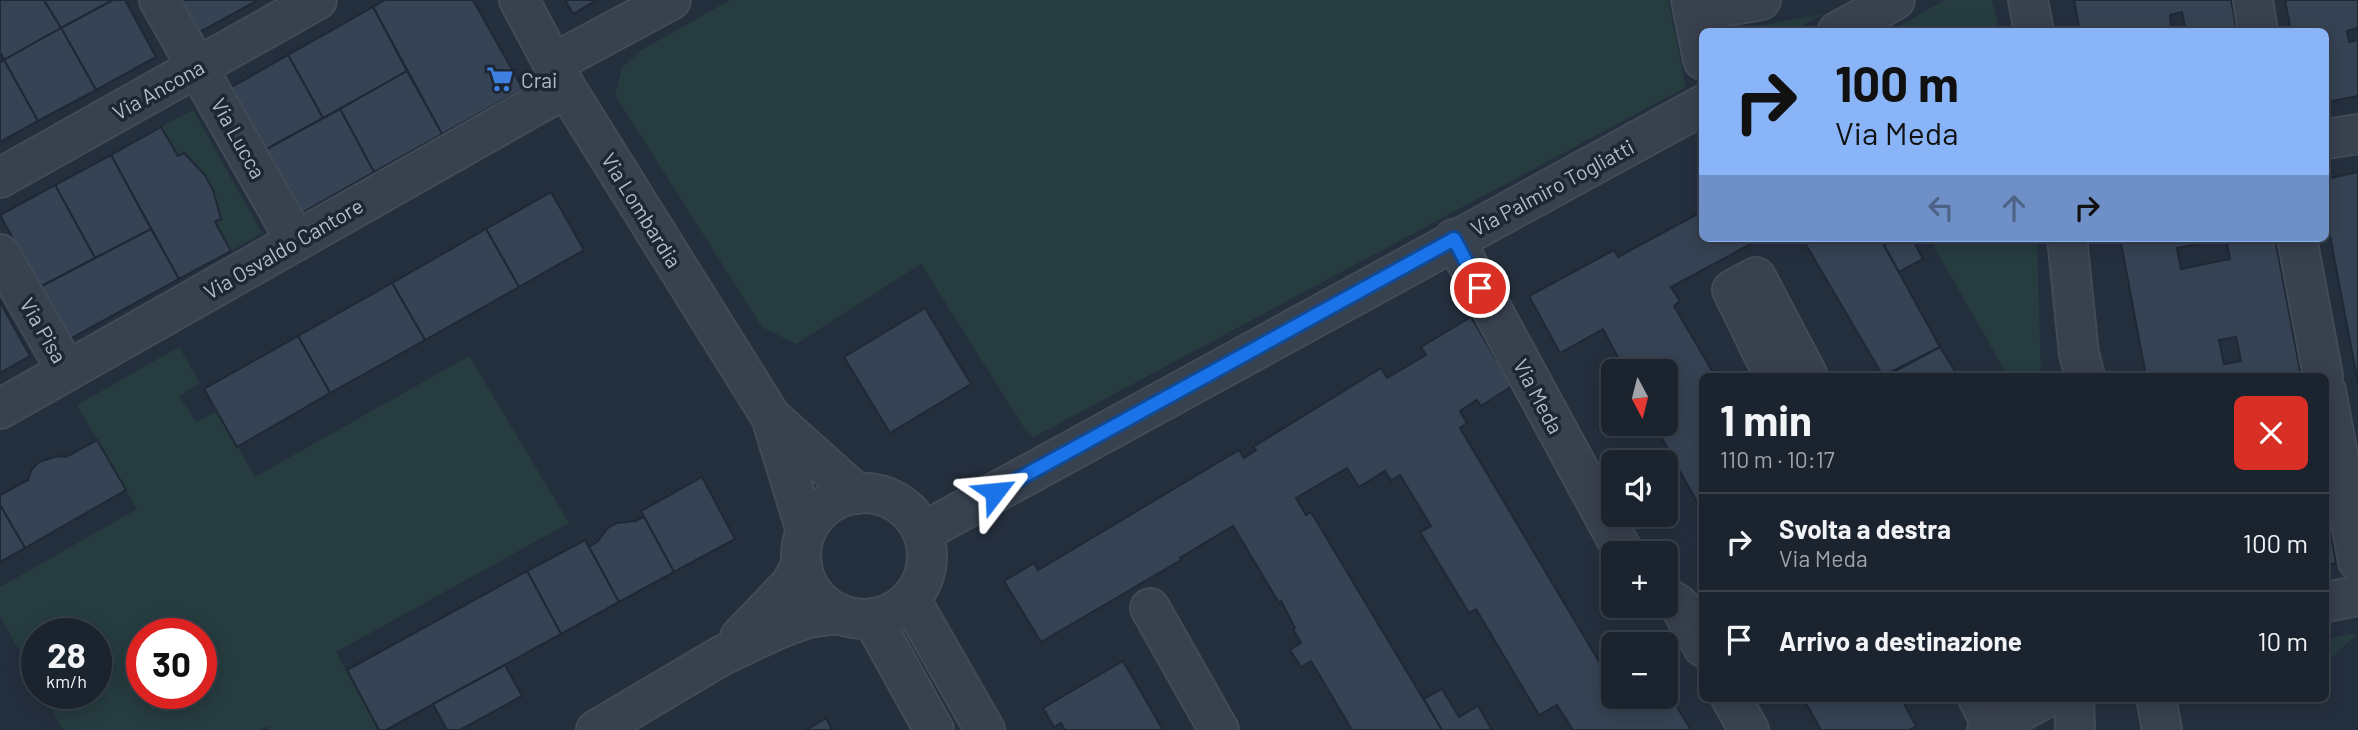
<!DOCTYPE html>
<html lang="it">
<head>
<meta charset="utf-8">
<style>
	:root { --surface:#1b232e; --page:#282f3a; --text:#f1f3f6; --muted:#a0a4aa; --line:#39404a }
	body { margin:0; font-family:Barlow,sans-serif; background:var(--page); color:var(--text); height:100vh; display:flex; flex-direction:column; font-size:26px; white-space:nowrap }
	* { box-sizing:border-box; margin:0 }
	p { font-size:23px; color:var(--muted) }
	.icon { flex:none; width:38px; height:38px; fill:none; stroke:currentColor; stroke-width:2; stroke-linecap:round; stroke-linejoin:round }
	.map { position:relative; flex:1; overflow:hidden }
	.panel { position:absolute; left:1699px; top:373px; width:630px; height:329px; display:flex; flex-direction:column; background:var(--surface); border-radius:10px; box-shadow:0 4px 18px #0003,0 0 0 2px var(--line) }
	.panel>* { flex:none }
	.banner { position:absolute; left:1699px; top:28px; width:630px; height:214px; border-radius:10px; box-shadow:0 4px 18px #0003,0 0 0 2px var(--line); background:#8ab4f8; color:#111; overflow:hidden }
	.needle { width:46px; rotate:173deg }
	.buttons { position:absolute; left:1601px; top:359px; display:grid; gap:14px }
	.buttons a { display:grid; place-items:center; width:77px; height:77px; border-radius:10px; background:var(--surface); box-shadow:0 4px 18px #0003,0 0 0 2px var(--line); font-size:35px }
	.speed { position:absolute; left:21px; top:618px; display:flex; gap:14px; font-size:35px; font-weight:700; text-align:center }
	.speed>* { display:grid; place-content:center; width:91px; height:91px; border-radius:50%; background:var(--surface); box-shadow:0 4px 18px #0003,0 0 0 2px var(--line); line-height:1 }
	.speed small { font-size:18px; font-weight:400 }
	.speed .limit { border:10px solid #d22; background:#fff; color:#111 }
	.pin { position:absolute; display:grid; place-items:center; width:60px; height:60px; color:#fff; margin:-30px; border:4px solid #fff; border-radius:50%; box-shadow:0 2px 7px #0007 }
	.me { position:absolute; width:77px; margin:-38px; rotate:61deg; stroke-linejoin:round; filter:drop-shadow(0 0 5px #0008) }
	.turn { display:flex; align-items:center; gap:24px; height:147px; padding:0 21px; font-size:32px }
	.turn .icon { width:91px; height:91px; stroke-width:2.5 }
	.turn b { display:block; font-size:49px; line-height:60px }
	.lanes { display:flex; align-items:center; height:66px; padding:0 21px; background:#0003; justify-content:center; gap:35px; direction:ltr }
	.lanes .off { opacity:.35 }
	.round { display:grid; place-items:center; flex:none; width:74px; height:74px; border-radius:10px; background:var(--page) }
	.headline { display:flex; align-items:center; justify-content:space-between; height:119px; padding:0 21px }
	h1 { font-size:42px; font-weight:700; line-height:52px }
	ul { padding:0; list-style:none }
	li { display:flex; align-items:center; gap:21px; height:98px; padding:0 21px; border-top:2px solid var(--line) }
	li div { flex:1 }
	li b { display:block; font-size:26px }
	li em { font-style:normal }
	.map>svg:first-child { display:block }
	.green { fill:#263c3f; fill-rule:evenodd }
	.building { fill:#364354; stroke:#1f2835; stroke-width:2; fill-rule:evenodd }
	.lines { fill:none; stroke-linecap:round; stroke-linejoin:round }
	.minor-casing { stroke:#414a57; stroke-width:42 }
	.minor { stroke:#38414e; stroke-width:38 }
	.route-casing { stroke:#114b97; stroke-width:18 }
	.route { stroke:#1a73e8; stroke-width:12 }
	.labels { text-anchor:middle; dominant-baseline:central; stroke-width:7; stroke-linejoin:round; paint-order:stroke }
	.poi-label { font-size:21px; fill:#b4bcc9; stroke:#1d2633; text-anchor:start }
	.street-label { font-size:21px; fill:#b4bcc9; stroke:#1d2633 }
</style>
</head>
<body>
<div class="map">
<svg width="2358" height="730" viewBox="0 0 2358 730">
	<rect width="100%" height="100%" fill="#242f3e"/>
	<g class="green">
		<path d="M730,0h938l18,87 -652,350 -11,-11 -102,-162 -125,80 -34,-17 -147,-232 7,-27 18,-17z"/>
		<path d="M1945,0h47l7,31h-109z"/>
		<path d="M1824,14l-32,17h-63z"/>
		<path d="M193,110l69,123 -31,18 -16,-29 5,-4c-9,-33 -12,-40 -36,-65l-6,3 -17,-29z"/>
		<path d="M1929,238h108l4,138h-33z"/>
		<path d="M179,347l21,36 -21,13 17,26 21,-11 38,66 214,-121 100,167 -233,129 43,78h-109l-2,-4 -8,4h-197l-20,-37h53v-59h-59v48l-37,-66v-29l137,-78 -60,-104zM142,634h59v59h-59z"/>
		<path d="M2358,633l-28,26 -4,1v-21z"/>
	</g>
	<g class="building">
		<path d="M0,0h44l17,28 -57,32 -4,-8z"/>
		<path d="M44,0h69l-52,28z"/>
		<path d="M113,0h12l31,57 -60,33 -35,-62z"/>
		<path d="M182,0h76l-58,32z"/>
		<path d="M385,0h88l50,89 -81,45 -69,-127z"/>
		<path d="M565,0h32l-24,14z"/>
		<path d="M2074,0h157l6,32h-51l-4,-20 -12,3 2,17h-92z"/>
		<path d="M2285,0h73v28l-11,3 2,11 9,-2v56l-32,6v-70h-35z"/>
		<path d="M373,7l34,64 -84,47 -35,-63z"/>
		<path d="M61,28l35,62 -58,31 -34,-61z"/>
		<path d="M288,55l35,63 -58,32 -35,-62z"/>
		<path d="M4,60l34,61 -38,21v-79z"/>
		<path d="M407,71l35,63 -68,38 -34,-63z"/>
		<path d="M340,109l34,63 -74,42 -35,-64z"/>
		<path d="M161,127l17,29 6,-3 21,22 8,15 8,29 -6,3 16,29 -52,28 -68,-124z"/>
		<path d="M111,155l40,74 -56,29 -40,-73z"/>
		<path d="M2358,172v211l-32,-168v-36z"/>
		<path d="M55,185l40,73 -55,29 -40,-72z"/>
		<path d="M551,192l33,58 -65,37 -33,-58z"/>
		<path d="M1703,211v27h59l-91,49 9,14 -6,5 41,70h-12v137l-49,-89h12v-53h-41l-22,-42 -43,24 -31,-57 85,-46 4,7z"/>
		<path d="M151,229l28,50 -109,60 -30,-52z"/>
		<path d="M486,229l33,58 -94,53 -33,-57z"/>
		<path d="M1802,238h78l60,109 -57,29z"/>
		<path d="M1896,238h16l11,21 -24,13 -15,-27z"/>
		<path d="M2120,238h155l26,138h-155zM2226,238l4,21 -49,10 -4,-21zM2236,337l5,24 -17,3 -5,-24z"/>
		<path d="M392,283l33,57 -95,53 -32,-57z"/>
		<path d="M0,302l30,54 -30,17z"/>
		<path d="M925,308l46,76 -81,49 -46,-76z"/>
		<path d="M1471,317l41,69 -31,20 -4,-6 -17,11 7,12 -7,5 147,247 7,-4v25h52v-18l13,21 -5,3 17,28h-118l-16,-25 -18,10 -63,-106 -7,4 -49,-81 11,-6 -31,-51 -9,6 -6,-10 -26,16 -12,-19 -51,30 10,17 5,-3 131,218h-90l-41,-69 -10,6 -11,-17 11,-7 -8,-14 2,-1 -14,-27 -2,2 -46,-77 -53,32 1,2 -140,82 -37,-61 30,-18 4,7 201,-120 5,8 12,-8 -3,-3 128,-79 6,10 39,-23 -5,-8z"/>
		<path d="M298,336l32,57 -93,54 -33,-58z"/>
		<path d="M1940,347l18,29h-72z"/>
		<path d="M97,440l29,50 -101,58 -25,-43v-10l28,-15 4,-11 7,-7 18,-6 9,1z"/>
		<path d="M702,477l33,62 -61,33 -33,-61z"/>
		<path d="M0,505l25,43 -25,14z"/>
		<path d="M2326,507l10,56 -10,2z"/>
		<path d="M644,517l30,55 -55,30 -30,-55 8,-5 11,-14 9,-5 18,-2z"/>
		<path d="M585,540l34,62 -58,32 -34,-63z"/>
		<path d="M527,571l34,63 -175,96h-7l-32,-60z"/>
		<path d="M1123,661l40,69h-98l-4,-7 -7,4 -11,-19z"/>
		<path d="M505,665l17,31 -62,34h-13l-14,-26z"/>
		<path d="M1442,689l17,28 19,-11 14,24h-50l-18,-31z"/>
		<path d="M1803,698h98l15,28 -7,4h-88z"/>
		<path d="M826,718l6,12h-26z"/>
	</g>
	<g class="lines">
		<defs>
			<g id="minor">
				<path d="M159,0l137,241"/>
				<path d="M519,0l47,88 205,329 35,114"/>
				<path d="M1691,0l12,60"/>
				<path d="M2028,0l6,32"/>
				<path d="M2253,0l5,32"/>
				<path d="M1694,12l67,-12"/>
				<path d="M1837,32l58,-32"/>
				<path d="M554,63l117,-63"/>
				<path d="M2326,139l32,-5"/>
				<path d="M0,178l317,-178"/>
				<path d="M2067,238l12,116 6,22"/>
				<path d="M2297,238l26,138"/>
				<path d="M1454,239l170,314"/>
				<path d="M0,254l67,117"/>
				<path d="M1774,376l-42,-86 24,-13 52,99"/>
				<path d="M2326,391l32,170"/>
				<path d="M0,409l566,-321"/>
				<path d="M771,417l86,77"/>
				<circle cx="864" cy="556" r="63"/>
				<path d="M923,532l780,-427"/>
				<path d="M1666,597l13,8 24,42"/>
				<path d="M910,599l75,131"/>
				<path d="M2326,602l32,-6"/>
				<path d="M1150,608l69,122"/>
				<path d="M872,618l62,112"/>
				<path d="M740,637l51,-53 11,-21"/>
				<path d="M1731,698l18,32"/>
				<path d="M1978,698l15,29"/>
				<path d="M2074,698l1,32"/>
				<path d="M2156,698l6,32"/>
				<path d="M596,730l125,-74 57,-27 29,-11 33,-4"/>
				<path d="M1987,730l58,-32"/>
			</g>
		</defs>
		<use href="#minor" class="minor-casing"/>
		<use href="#minor" class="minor"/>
	</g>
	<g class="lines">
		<defs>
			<path id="route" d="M995,492l459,-253 26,49"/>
		</defs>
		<use href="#route" class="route-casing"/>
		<use href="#route" class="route"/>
	</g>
	<defs>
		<symbol id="supermarket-bare" viewBox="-9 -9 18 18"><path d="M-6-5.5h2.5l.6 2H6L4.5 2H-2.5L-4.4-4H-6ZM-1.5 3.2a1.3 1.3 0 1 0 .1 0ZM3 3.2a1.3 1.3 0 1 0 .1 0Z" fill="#3f7fe0" stroke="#1d2633" stroke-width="2.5" paint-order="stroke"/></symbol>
	</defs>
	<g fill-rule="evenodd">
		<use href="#supermarket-bare" x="481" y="60" width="38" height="38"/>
	</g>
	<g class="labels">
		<g class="poi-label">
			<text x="521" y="79">Crai</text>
		</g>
		<g class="street-label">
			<text transform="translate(158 89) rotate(-29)">Via Ancona</text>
			<text transform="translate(239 138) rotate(61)">Via Lucca</text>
			<text transform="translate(1552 187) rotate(-28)">Via Palmiro Togliatti</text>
			<text transform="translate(642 210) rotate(58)">Via Lombardia</text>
			<text transform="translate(283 248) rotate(-30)">Via Osvaldo Cantore</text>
			<text transform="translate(44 330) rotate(60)">Via Pisa</text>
			<text transform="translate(1539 396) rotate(62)">Via Meda</text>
		</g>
	</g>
</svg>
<div class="buttons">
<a><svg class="needle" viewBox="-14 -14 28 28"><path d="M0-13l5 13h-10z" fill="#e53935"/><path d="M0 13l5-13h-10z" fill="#a0a4aa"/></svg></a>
<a><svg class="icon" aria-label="sound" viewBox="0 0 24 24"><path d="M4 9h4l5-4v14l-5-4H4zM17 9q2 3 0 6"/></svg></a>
<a>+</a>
<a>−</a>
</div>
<div class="speed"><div>28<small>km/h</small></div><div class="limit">30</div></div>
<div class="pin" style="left:1480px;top:288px;background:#d93025"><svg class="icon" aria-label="arrive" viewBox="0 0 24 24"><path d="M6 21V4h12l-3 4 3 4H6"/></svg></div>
<svg class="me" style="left:995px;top:492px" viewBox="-20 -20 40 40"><path d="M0-17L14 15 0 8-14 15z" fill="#1a73e8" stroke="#fff" stroke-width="4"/></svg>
<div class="banner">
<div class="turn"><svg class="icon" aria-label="right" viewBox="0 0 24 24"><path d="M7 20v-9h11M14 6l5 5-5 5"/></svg><div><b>100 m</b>Via Meda</div></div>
<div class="lanes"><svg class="icon off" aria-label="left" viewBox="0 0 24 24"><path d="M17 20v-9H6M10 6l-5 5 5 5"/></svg><svg class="icon off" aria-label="ahead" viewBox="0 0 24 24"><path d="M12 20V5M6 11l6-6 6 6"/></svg><svg class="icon" aria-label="right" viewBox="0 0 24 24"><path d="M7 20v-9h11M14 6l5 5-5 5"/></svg></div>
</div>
<section class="panel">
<div class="headline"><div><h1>1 min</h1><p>110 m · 10:17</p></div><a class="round" style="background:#d93025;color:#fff"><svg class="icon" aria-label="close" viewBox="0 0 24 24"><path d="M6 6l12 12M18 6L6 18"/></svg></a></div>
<ul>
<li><svg class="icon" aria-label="right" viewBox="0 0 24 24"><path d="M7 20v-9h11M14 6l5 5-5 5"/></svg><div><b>Svolta a destra</b><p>Via Meda</p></div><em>100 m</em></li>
<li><svg class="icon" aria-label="arrive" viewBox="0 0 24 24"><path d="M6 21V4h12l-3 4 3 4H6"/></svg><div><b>Arrivo a destinazione</b></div><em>10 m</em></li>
</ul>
</section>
</div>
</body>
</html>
